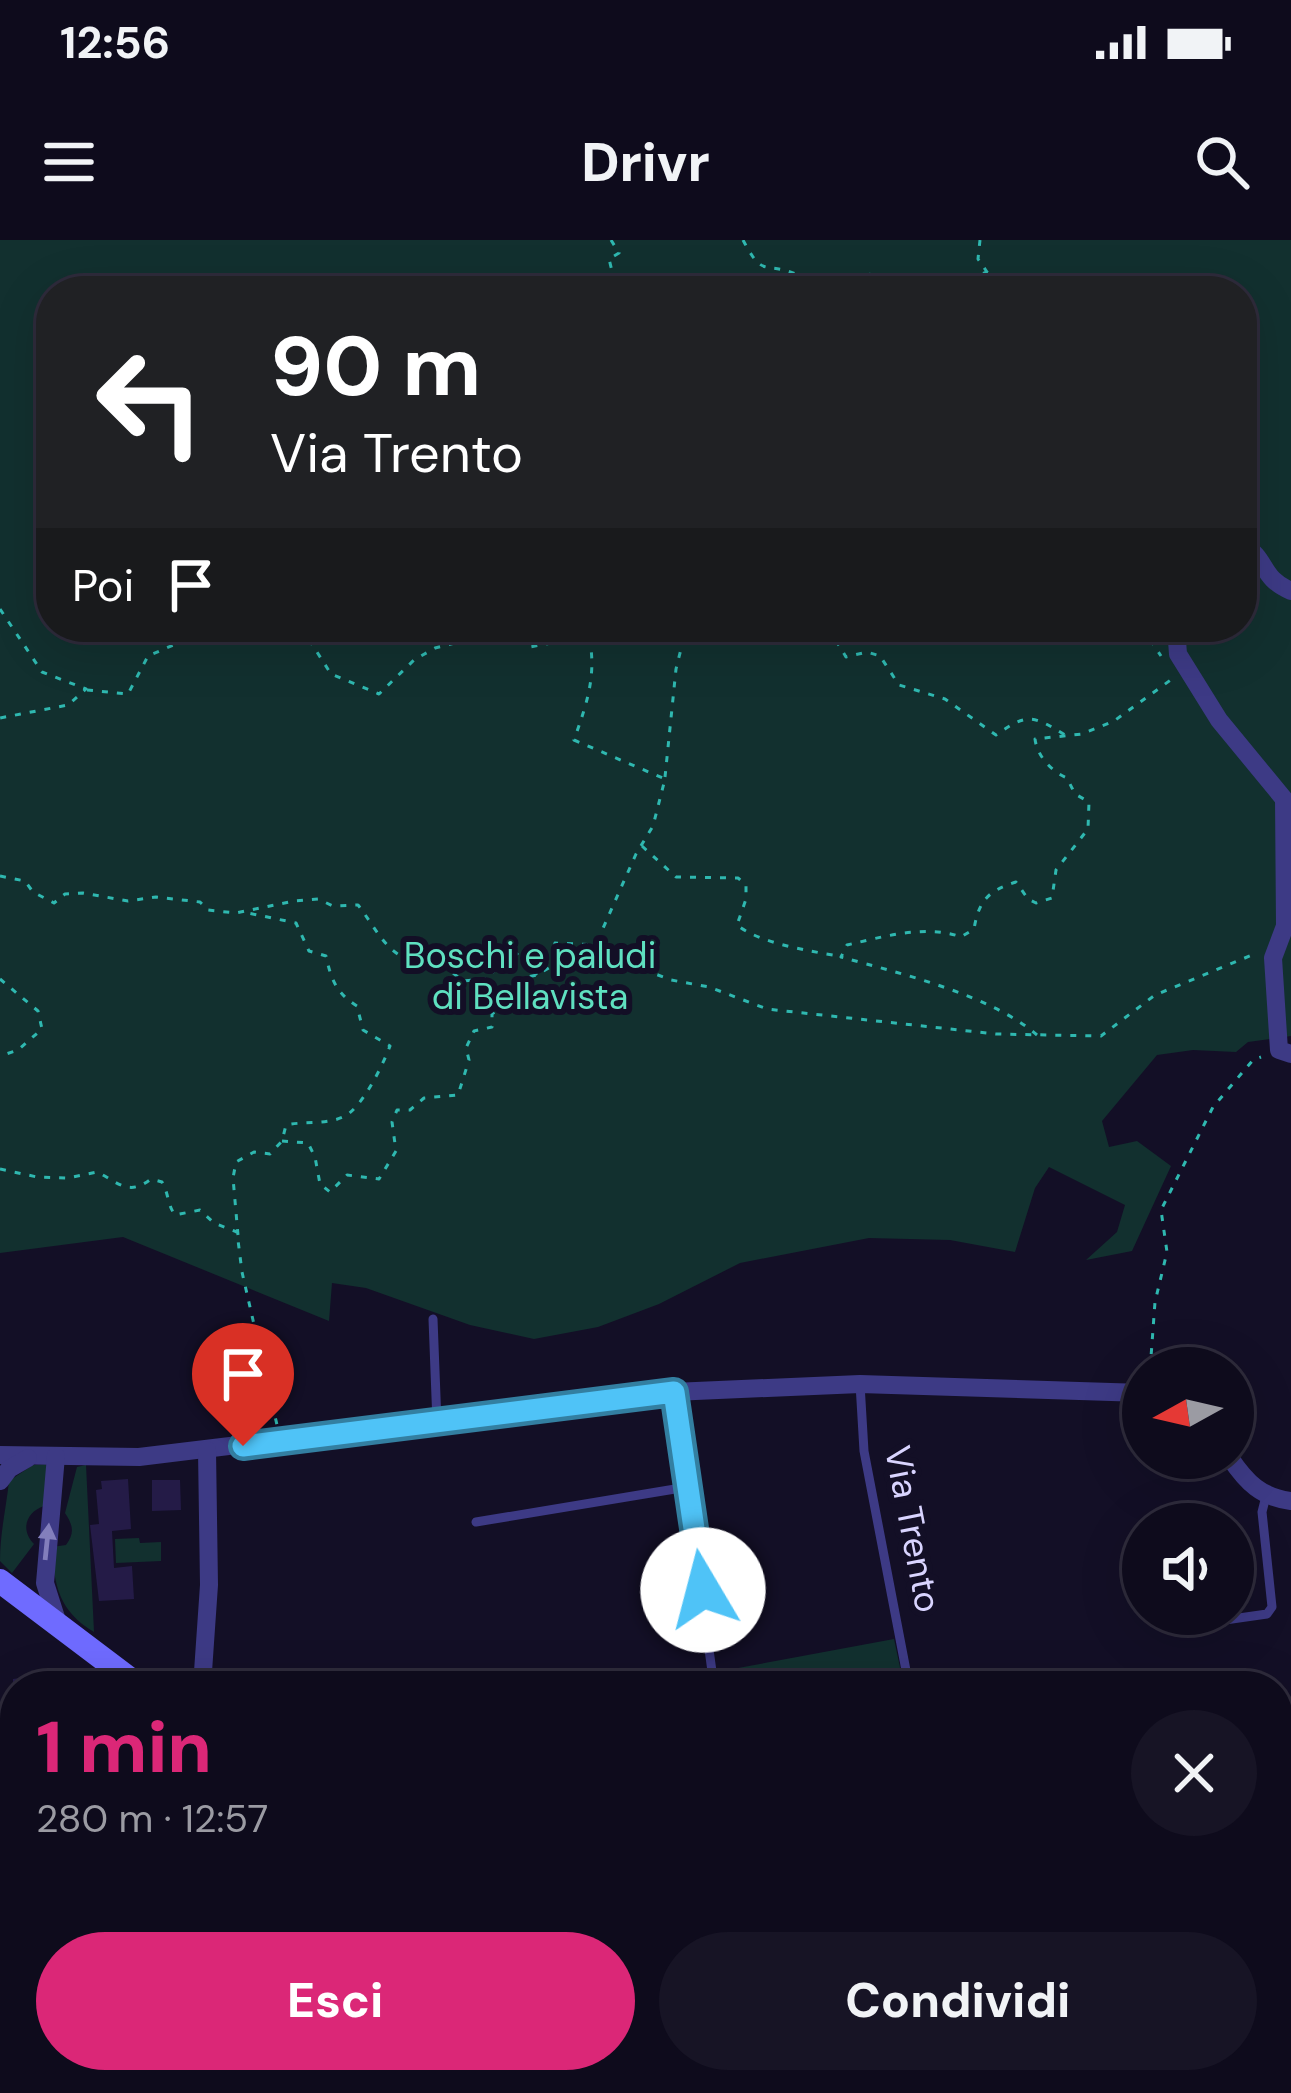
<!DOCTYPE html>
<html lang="it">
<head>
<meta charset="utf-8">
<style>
	:root { --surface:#0e0b1c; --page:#171425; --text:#f1f3f6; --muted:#9b9ba3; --line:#2e2b3b; --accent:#db2777 }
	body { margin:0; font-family:"DM Sans",sans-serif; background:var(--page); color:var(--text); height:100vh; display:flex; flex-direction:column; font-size:45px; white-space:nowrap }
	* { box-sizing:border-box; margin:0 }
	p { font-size:39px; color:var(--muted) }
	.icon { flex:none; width:66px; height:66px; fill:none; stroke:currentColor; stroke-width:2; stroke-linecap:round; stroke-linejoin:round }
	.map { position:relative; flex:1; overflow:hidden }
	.side { position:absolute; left:0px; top:1431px; width:1293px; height:423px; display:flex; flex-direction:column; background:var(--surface); border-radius:48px 48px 0 0; box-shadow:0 12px 48px #0002,0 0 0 3px var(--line) }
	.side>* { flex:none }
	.banner { position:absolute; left:36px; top:36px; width:1221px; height:366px; border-radius:48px; box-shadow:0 12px 48px #0002,0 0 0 3px var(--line); background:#202124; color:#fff; overflow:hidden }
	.needle { width:78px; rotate:262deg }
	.buttons { position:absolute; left:1122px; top:1107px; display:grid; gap:24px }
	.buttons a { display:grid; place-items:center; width:132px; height:132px; border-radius:50%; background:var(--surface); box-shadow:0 12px 48px #0002,0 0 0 3px var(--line); font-size:60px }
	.pin { position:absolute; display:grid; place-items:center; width:102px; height:102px; color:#fff; margin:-123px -51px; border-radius:50% 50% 50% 0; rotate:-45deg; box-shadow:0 0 12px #0007 }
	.pin .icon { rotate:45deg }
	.me { position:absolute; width:132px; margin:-66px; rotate:352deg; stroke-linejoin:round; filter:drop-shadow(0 0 9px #0008) }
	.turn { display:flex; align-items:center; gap:42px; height:252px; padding:0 36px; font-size:54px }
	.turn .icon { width:156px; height:156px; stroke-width:2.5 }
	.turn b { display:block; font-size:84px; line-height:102px }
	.then { display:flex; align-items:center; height:114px; padding:0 36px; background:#0003; gap:24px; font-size:45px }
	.round { display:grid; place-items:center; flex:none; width:126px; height:126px; border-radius:63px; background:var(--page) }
	.headline { display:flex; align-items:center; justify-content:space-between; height:204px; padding:0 36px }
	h1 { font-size:72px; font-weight:800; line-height:90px; color:var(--accent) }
	.primary-button { display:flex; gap:24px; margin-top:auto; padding:24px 36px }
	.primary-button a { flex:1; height:138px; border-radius:72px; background:var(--accent); color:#fff; font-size:48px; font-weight:800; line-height:138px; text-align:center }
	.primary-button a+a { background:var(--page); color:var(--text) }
	.status { display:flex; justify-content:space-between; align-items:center; height:84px; padding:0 60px; background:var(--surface); direction:ltr }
	.status svg { height:33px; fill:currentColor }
	header { display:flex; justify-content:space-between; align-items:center; height:156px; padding:0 36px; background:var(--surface); font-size:54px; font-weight:800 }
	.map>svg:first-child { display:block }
	.green { fill:#12302f; fill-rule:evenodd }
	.building { fill:#241b47 }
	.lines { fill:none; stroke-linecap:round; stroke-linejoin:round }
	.path { stroke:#2fb8b0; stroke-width:3; stroke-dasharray:6 9; stroke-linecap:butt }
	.lane { stroke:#3d3a85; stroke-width:9 }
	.street { stroke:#3d3a85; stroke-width:18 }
	.secondary { stroke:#6f6bff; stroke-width:24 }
	.oneway { fill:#837fbc }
	.route-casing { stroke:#337fa1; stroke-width:30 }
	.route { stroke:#4fc3f7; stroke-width:21 }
	.labels { text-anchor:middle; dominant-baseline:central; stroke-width:12; stroke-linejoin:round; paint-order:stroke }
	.park-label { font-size:36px; fill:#5fe0c0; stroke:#130f26 }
	.street-label { font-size:36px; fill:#d9d4ff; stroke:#130f26 }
</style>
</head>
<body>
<div class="status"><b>12:56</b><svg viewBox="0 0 49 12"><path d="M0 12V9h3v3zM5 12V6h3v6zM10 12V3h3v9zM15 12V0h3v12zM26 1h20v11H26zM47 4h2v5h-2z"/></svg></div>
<header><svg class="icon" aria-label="menu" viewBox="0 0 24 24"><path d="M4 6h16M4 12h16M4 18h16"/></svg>Drivr<svg class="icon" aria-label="search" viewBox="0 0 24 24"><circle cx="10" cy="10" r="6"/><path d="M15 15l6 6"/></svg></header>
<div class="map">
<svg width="1291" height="1853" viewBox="0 0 1291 1853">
	<rect width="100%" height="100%" fill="#130f26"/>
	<g class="green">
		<path d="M0,0h1291v796l-43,6 -12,10 -43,-2 -36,5 -55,66 7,26 28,-6 34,25 -39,85 -46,9 31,-28 8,-27 -76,-38 -14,21 -20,64 -65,-12 -81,-2 -129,25 -81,41 -61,23 -64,12 -64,-14 -104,-37 -34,-5 -3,38 -206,-84 -123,16zM51,51h1191v336h-1191z"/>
		<path d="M48,1224l-4,42c-18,6 -24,24 -10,38l-22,29 -12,-12c0,-28 6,-52 9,-80l24,-16z"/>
		<path d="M86,1225l8,167c-35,-21 -40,-46 -42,-85l14,-2c9,-12 7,-20 -1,-32l12,-46z"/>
		<path d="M139,1298l1,5 21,-1v19l-45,2 -1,-24z"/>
		<path d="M894,1399l10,47h-180l-2,-15z"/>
		<path d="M829,1839h64l32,14h-88z"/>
	</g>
	<g class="building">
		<path d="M128,1239l3,50 -19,2 2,37 18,-2 2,33 -35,2 -9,-76 9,-1 -3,-34 6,-1 -1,-8z"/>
		<path d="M152,1240h28l1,30 -29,1z"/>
		<path d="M60,1432l2,14h-49v-7z"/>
		<path d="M170,1839h77v2l-34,12h-38z"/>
	</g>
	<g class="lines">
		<g class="path">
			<path d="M611,0l8,13 -10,6 8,32"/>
			<path d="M743,0c21,40 21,20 55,35 9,4 17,12 26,16"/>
			<path d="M980,0l-2,19 9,13 35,19"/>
			<path d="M839,51c10,-7 21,-17 34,-17 9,0 19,5 28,6 25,3 63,1 86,-8"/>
			<path d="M0,369l42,63 44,17 -18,16 -68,13"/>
			<path d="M301,387l30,47 48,20 35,-34 21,-12 72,-18 23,17 59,-11c8,39 -2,67 -15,104l91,39 -12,47 -17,28 -36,81v10l11,12 60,23 38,7 58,22 229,25 105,2 54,-41 102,-42"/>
			<path d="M794,387l40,10 12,20 21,-5 13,4 19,29 46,14 51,36c31,-22 37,-20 69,0"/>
			<path d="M1142,387l19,29"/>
			<path d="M87,450l41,4 20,-38 67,-29"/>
			<path d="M665,537l11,-108 6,-24 -6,-18"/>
			<path d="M642,606l34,31 62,1 8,7v14l-9,26c22,18 72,26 102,31"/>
			<path d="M0,636l25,5 8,11 21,11 11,-9 18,-1 45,8 28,-4 44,5 8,8 28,3 58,-12 24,-2 15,7 25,-1c18,23 29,52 60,57l9,-10 36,29 23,-2 28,-28 23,24"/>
			<path d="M0,739l38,32 4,18 -24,21 -18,6"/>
			<path d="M1037,795c-46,-40 -138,-62 -196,-78l6,-12c35,-8 79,-21 114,-8l13,-8c5,-29 14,-38 42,-47l12,17 8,4 16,-5 4,-28 32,-41 1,-27 -14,-8 -8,-16c-15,-6 -30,-22 -32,-39l47,-5 32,-13 58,-42"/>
			<path d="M282,901l26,2 7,14 5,27 10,8 17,-17 32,4 17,-28 -4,-29 5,-12h13l14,-12 34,-3 11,-35 -3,-12 8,-17 18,-4v-13l23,-17 7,-19 15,-3 15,-9 3,-23 43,2"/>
			<path d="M0,929l37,8 31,1 29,-6c21,10 31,25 54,7l11,3c7,12 5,22 13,33l25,-5 14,13 23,9 5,40 35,153"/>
			<path d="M238,995l-5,-57 3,-16 18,-10 16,2 12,-13 4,-16c18,-4 39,0 57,-8 18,-7 40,-52 47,-71l-27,-16 -6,-24c-21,-13 -26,-27 -31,-50l-17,-5 -13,-28 -48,-10"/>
			<path d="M1156,1128l-5,-11 4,-55 12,-50 -6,-42 52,-103 40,-47 8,-3"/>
			<path d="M0,1822l12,31"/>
		</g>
		<g class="lane">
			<path d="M433,1079l4,104"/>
			<path d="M860,1144l4,67 45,235"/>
			<path d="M674,1154l40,292"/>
			<path d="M476,1282l211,-35"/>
			<path d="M1225,1380l42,-6 5,-7 -10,-95 4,-16"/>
			<path d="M689,1446l25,-5"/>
			<path d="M143,1839l5,14"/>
		</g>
		<g class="street">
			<path d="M1242,304c27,16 17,33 49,47"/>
			<path d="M1176,387l2,27 41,66 65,79 1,127 -12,32 6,92 12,4"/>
			<path d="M0,1215l139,2 534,-65 187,-8 283,9"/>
			<path d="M56,1216l-11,127 14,44"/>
			<path d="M1230,1218c17,25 31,39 61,43"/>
			<path d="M0,1241l9,-12 19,-11"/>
			<path d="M202,1446l7,-101 -2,-135"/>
		</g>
		<g class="secondary">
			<path d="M0,1341l139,105"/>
			<path d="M930,1839l33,14"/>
		</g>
	</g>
	<defs><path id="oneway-solid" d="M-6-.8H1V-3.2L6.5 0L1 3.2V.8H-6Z" transform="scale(3)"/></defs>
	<use class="oneway" href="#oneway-solid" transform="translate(47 1302) rotate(-84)"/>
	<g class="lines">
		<defs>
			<path id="route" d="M243,1206l431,-54 29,198"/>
		</defs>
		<use href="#route" class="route-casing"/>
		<use href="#route" class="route"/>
	</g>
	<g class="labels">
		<g class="park-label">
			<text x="530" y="715">Boschi e paludi<tspan x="530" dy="41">di Bellavista</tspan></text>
		</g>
		<g class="street-label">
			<text transform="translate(913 1289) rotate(79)">Via Trento</text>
		</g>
	</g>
</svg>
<div class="buttons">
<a><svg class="needle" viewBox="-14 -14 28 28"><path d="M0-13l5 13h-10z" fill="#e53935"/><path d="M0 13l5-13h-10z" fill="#9b9ba3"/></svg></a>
<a><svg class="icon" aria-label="sound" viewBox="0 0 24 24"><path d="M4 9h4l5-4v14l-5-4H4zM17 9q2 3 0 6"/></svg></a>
</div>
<div class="pin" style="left:243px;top:1206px;background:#d93025"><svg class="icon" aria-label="arrive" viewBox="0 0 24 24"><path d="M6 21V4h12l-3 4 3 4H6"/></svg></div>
<svg class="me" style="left:703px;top:1350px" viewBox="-20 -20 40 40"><circle r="19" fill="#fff"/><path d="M0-13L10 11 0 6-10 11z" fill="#4fc3f7"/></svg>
<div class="banner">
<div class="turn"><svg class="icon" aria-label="left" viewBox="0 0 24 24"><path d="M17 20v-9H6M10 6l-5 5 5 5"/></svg><div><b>90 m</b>Via Trento</div></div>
<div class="then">Poi<svg class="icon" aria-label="arrive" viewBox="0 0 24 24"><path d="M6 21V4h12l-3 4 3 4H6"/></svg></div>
</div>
<section class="side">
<div class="headline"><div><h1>1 min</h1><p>280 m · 12:57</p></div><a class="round"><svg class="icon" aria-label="close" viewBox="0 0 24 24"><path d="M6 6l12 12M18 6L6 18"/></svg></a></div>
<div class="primary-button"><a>Esci</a><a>Condividi</a></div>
</section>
</div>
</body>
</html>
